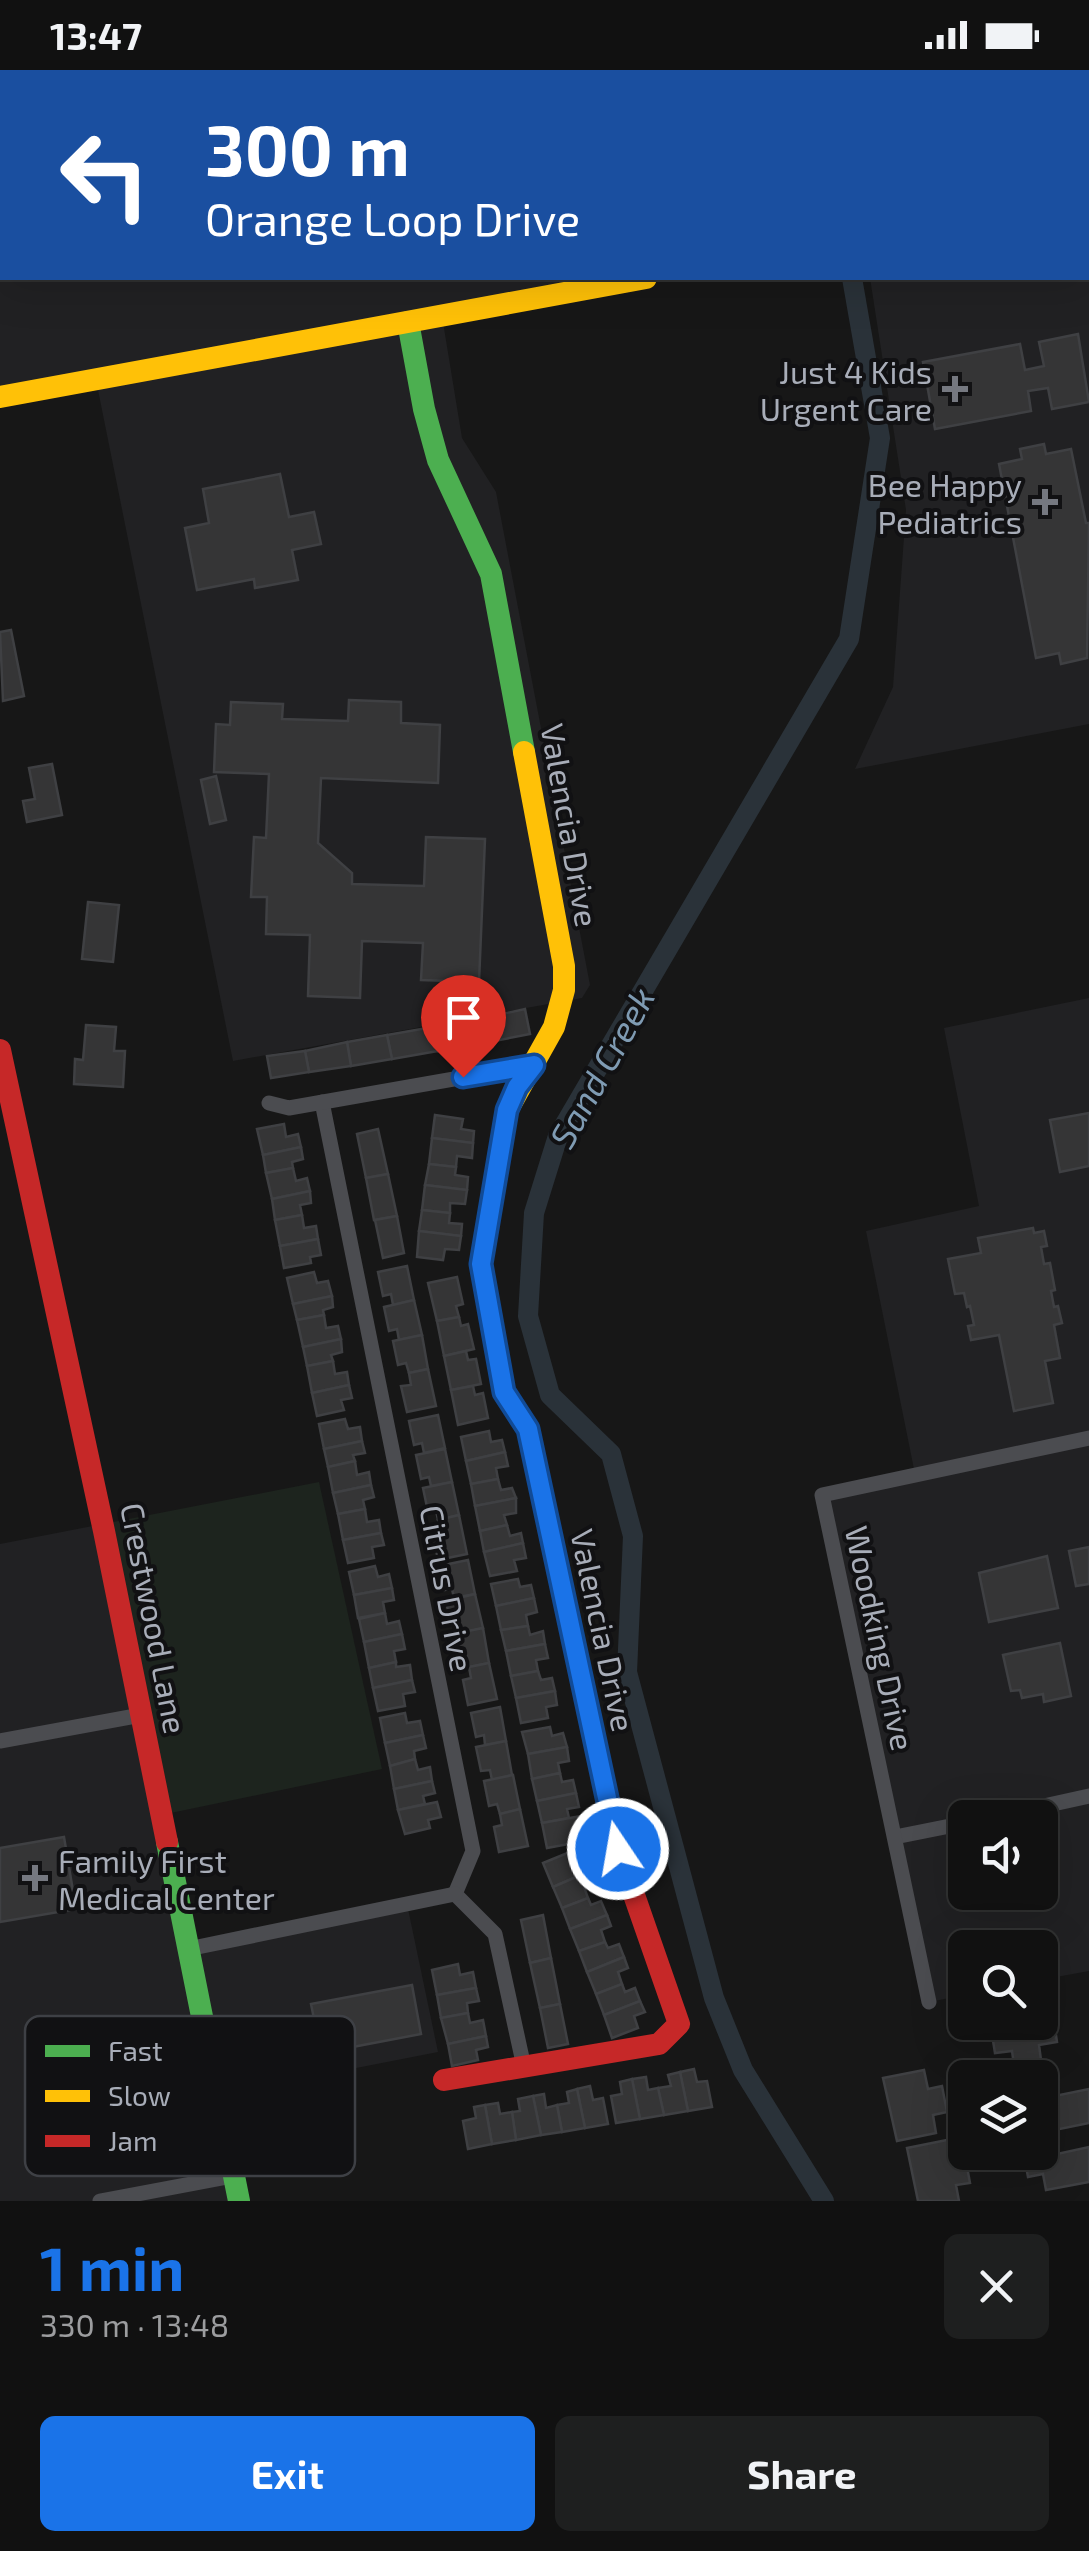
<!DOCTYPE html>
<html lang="en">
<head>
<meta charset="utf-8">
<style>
	:root { --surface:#111; --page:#1e1f1f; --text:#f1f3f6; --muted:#9c9d9f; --line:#303131; --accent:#1a73e8 }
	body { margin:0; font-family:"Exo 2",sans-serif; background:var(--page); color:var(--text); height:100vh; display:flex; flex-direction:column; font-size:38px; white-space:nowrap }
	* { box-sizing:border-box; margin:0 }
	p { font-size:32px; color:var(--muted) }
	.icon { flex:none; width:55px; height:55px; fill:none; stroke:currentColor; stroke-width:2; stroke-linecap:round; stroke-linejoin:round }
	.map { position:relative; height:2131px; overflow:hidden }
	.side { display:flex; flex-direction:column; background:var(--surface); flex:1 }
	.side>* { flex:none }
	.banner { position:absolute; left:0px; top:0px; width:1090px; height:210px; box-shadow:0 10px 40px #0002,0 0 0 2px var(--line); background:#1a4fa0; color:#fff; overflow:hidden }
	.controls { position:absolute; left:948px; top:1730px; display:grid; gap:20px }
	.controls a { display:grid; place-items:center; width:110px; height:110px; border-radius:15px; background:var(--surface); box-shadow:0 10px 40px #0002,0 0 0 2px var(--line); font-size:50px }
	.pin { position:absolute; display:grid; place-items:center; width:85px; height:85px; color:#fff; margin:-102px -42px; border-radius:50% 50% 50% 0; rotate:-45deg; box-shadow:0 0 10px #0007 }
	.pin .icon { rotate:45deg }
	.me { position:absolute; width:110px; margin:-55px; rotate:348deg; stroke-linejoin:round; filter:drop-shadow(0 0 8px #0008) }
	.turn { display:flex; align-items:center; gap:35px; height:210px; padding:0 40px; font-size:45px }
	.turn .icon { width:130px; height:130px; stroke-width:2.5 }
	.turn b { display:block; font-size:70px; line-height:85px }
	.round { display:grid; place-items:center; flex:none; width:105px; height:105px; border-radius:15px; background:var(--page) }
	.head { display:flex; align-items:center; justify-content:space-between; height:170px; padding:0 40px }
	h1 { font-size:60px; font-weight:700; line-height:75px; color:var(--accent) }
	.cta { display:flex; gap:20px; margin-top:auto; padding:20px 40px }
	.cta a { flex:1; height:115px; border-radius:15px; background:var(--accent); color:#fff; font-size:40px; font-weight:700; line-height:115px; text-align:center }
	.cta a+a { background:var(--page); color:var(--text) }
	.status { display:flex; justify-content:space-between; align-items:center; height:70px; padding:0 50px; background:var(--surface); direction:ltr }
	.status svg { height:28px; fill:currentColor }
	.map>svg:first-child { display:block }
	.built { fill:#212123; fill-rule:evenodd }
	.green { fill:#1d241e }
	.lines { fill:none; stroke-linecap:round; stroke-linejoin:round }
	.canal { stroke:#2a3239; stroke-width:20 }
	.building { fill:#353536; stroke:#3f4043; stroke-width:2.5 }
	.street { stroke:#4b4c50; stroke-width:15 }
	.fast { stroke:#4caf50; stroke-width:22 }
	.slow { stroke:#ffc107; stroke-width:22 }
	.jam { stroke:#c62828; stroke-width:22 }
	.route-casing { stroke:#114b97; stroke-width:25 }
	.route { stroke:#1a73e8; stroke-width:18 }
	.poi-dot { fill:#757880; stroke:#111113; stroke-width:4 }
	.labels { text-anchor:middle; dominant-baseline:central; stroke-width:8; stroke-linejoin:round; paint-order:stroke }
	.poi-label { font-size:32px; fill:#a8adb8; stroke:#111113; text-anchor:end }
	.street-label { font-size:32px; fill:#a8adb8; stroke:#111113 }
	.water-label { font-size:35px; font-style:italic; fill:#7f9bb3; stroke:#111113 }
	.key { fill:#111113; stroke:#3e4045; stroke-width:2.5 }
	.key-label { font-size:28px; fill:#a8adb8 }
</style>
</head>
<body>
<div class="status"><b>13:47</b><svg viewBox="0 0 49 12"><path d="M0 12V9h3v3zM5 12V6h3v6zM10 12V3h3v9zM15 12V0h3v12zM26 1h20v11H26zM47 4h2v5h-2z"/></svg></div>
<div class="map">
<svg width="1089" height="2131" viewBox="0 0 1089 2131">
	<rect width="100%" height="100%" fill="#171717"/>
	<g class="built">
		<path d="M0,0h761l1,2h-760v206h645l-205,38 20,122 34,54 94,493 -8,13 -349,63 -137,-681 -96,17z"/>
		<path d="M835,0h254v654l-234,45 38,-82 13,-177 -36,-232h218v-206z"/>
		<path d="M1089,928v973l-49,9v-32h-75v47l-36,7 -107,-507 93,-21 -49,-243 113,-25 -35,-178zM965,1748h75v74h-75z"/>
		<path d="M103,1454l85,425 219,-45 31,148 -220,43 22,106h-240v-657z"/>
	</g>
	<path class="green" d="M319,1412l63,287 -221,46 -58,-291z"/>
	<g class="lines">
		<g class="canal">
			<path d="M818,0l1,2"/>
			<path d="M824,2131l-81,-131 -29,-72 -87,-326 6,-136 -22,-82 -61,-59 -22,-79 6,-103 24,-77 291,-497 31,-201 -28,-160"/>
		</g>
	</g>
	<g class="building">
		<rect x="916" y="0" width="82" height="2"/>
		<path d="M2,113v73l-2,1v-73z"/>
		<path d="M1078,264l11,68 -37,7 -4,-21 -20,3 3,20 -96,18 -12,-67 97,-18 5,26 19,-4 -5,-24z"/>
		<path d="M1044,374l2,10 25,-5 15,74h3l-2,135 -26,6 -2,-11 -23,5 -37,-194 23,-5 -2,-10z"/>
		<path d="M280,404l9,43 25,-5 7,32 -29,6 6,30 -43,8 -1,-9 -57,11 -12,-62 24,-5 -6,-34z"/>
		<path d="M11,560l13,66 -21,5 -3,-69z"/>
		<path d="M349,630l52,2v21l39,2 -2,58 -117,-5 -3,65 34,30v11l72,2 2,-49 59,2 -6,143 -58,-2 2,-37 -61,-2 -2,57 -52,-2 2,-61 -44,-1 1,-37h-16l3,-60 12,1 3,-64 -55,-2 2,-48 14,1 1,-23 52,2 -1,15 66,2z"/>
		<path d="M52,694l10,51 -35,7 -4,-21 12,-2 -6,-31z"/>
		<path d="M216,706l10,44 -16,4 -9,-44z"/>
		<path d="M88,832l31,3 -6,57 -31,-3z"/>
		<path d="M525,939l5,25 -46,9 -5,-24z"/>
		<path d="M479,949l5,24 -46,8 -5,-24z"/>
		<path d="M86,955l30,2 -2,24h11l-2,36 -49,-3 1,-25 8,1z"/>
		<path d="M433,957l5,24 -46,8 -5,-24z"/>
		<path d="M387,965l5,24 -41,7 -4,-24z"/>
		<path d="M347,972l4,24 -42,6 -4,-21z"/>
		<path d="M305,981l4,21 -38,6 -4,-22z"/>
		<path d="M1089,1043v53l-29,6 -10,-52z"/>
		<path d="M435,1045l28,4 -2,10 13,2 -1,12 -41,-5z"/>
		<path d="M284,1054l2,13 12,-3 3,13 -38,8 -6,-26z"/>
		<path d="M378,1059l10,45 -22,4 -9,-44z"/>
		<path d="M432,1068l41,5 -1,15 -15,-2 -1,11 -27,-3z"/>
		<path d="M301,1077l2,12 -11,3 1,6 -27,5 -3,-18z"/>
		<path d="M429,1094l27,3 -1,8 13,2 -1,13 -42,-5z"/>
		<path d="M293,1098l3,13 11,-3 3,13 -38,8 -6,-26z"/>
		<path d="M388,1104l9,42 -23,4 -8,-42z"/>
		<path d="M425,1115l42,5 -2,14 -15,-1v10l-28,-3z"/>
		<path d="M310,1121l1,12 -11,2 2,10 -27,5 -3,-21z"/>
		<path d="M422,1140l28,3 -1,10 13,1 -1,12 -42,-5z"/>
		<path d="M302,1145l2,13 12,-2 2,13 -38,7 -5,-26z"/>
		<path d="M397,1146l7,37 -21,5 -8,-38z"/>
		<path d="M1033,1158l1,5 10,-2 3,15 -6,1 3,17 6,-1 5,27 -4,1 3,16 4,-1 4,17 -8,2 6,33 -15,3 8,42 -39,8 -15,-76 -28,5 -3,-14 6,-1 -4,-19 -3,1 -3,-14 -9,1 -7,-35 33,-6 -3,-15z"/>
		<path d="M419,1161l42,5 -2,14 -14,-1 -2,11 -26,-3z"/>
		<path d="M318,1169l3,16 -11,2 1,6 -27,5 -4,-22z"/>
		<path d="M407,1196l7,34 -21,5 -2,-11 -8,2 -5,-24z"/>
		<path d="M314,1202l3,11 11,-2 4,15 -39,8 -6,-26z"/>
		<path d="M457,1207l6,27 -7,2 3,11 -22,4 -9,-38z"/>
		<path d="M332,1226l1,11 -10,3 1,5 -27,5 -4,-16z"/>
		<path d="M414,1230l8,35 -23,5 -2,-11 -8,2 -5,-24z"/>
		<path d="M324,1245l2,13 12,-2 3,13 -38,8 -6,-27z"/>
		<path d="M459,1247l2,9 7,-2 6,25 -30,7 -7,-35z"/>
		<path d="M422,1265l6,34 -19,4 -3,-10 -8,2 -5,-24z"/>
		<path d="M341,1269l1,13 -11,3 2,6 -26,5 -4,-19z"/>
		<path d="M466,1281l2,9 8,-1 5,25 -30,6 -7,-34z"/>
		<path d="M333,1291l2,13 12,-2 2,13 -37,8 -5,-27z"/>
		<path d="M428,1299l8,37 -29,6 -6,-26 10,-1 -2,-12z"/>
		<path d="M349,1315l3,13 -11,2 3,10 -27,6 -5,-23z"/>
		<path d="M473,1316l2,9 8,-2 5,25 -30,7 -7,-35z"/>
		<path d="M438,1345l7,33 -21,5 -2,-10 -8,2 -5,-24z"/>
		<path d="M345,1349l3,10 12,-2 2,14 -38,8 -5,-25z"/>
		<path d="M489,1361l2,11 11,-2 3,12 -39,9 -5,-24z"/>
		<path d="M362,1371l3,12 -12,2 2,6 -27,6 -4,-18z"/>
		<path d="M445,1379l7,33 -21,4 -2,-9 -8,2 -5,-24z"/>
		<path d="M505,1382l3,14 -12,2 2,11 -27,5 -5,-23z"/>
		<path d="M355,1391l2,14 12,-3 2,13 -38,8 -5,-26z"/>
		<path d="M498,1409l3,11 11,-2 4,10 -41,8 -4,-22z"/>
		<path d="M452,1412l7,33 -21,5 -2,-10 -8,2 -5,-24z"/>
		<path d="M371,1415l3,12 -11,3 2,9 -27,5 -5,-21z"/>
		<path d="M516,1428v15l-12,2 3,10 -27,6 -5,-25z"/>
		<path d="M365,1439l2,13 12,-2 2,13 -38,7 -5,-26z"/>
		<path d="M459,1445l8,39 -29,6 -5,-26 8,-1 -3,-13z"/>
		<path d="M507,1455l3,11 11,-3 2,10 -39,9 -4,-21z"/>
		<path d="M381,1463l3,12 -12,2 2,11 -26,5 -5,-23z"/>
		<path d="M523,1473l3,15 -12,2 3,11 -27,5 -6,-24z"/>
		<path d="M1089,1477v37l-13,2 -7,-35z"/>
		<path d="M1047,1486l11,52 -69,14 -10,-49z"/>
		<path d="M468,1490l7,34 -21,4 -2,-9 -8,1 -5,-24z"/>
		<path d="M375,1496l3,11 11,-3 3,14 -38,7 -5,-23z"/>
		<path d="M518,1509l2,8 11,-2 3,13 -38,8 -5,-22z"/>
		<path d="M392,1518l2,12 -11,2 2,11 -27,5 -4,-23z"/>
		<path d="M475,1524l8,34 -21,5 -3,-10 -8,2 -5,-24z"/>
		<path d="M534,1528l3,14 -11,3 2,11 -27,4 -5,-24z"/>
		<path d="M385,1543l2,11 12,-3 3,13 -38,8 -5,-23z"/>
		<path d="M528,1556l2,9 13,-4 2,13 -39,7 -5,-21z"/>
		<path d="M483,1558l6,35 -20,4 -2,-10 -9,2 -5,-25z"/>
		<path d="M402,1564l3,15 -11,2 2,11 -27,6 -5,-26z"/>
		<path d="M1060,1573l11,53 -27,6 -1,-8 -21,4 -2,-8 -9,1 -8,-36z"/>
		<path d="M545,1574l3,14 -12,2 2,11 -27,5 -5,-25z"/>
		<path d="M396,1592v5l14,-2 2,15 -39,8 -4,-20z"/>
		<path d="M489,1593l8,36 -29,6 -5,-25 8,-2 -2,-11z"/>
		<path d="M538,1601l3,9 11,-2 3,13 -39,7 -5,-22z"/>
		<path d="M412,1610l3,12 -12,2 2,12 -27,5 -5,-23z"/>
		<path d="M555,1621l2,14 -11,2 2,11 -27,5 -5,-25z"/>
		<path d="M500,1637l6,34 -21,4 -1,-10 -8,2 -5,-24z"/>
		<path d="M405,1643l2,10 13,-2 3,14 -38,8 -5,-25z"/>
		<path d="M550,1657l2,9 11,-3 4,14 -39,7 -6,-22z"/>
		<path d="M423,1665l3,13 -12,3 1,8 -25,7 -5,-23z"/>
		<path d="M506,1671l6,34 -20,5 -2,-10 -9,1 -5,-24z"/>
		<path d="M567,1677l2,14 -11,2 2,10 -28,6 -4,-25z"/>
		<path d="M415,1689l3,11 12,-3 2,14 -38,8 -4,-23z"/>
		<path d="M560,1703l2,9 11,-2 3,13 -39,8 -5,-22z"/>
		<path d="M513,1705l7,34 -20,5 -3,-10 -8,2 -5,-25z"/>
		<path d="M432,1711l3,12 -12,3 2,8 -27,6 -4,-21z"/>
		<path d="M576,1723l3,14 -12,2 2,9 -27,5 -5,-22z"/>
		<path d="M437,1732l4,15 -13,3 2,8 -25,6 -7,-24z"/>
		<path d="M520,1739l8,37 -29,6 -5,-25 8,-2 -2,-11z"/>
		<path d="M581,1746l2,14 -11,2 2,11 -27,5 -5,-25z"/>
		<path d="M64,1767l12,72 -76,13v-74z"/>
		<path d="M570,1782l4,11 11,-5 5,13 -37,16 -10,-24z"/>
		<path d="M590,1801l5,11 -11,5 4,11 -26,10 -9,-21z"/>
		<path d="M588,1828l3,7 10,-4 6,14 -37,14 -8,-21z"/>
		<path d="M543,1845l8,43 -21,5 -9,-43z"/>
		<path d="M607,1845l4,11 -10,4 4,12 -26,9 -9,-22z"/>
		<path d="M605,1872l3,6 11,-4 5,13 -37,15 -8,-21z"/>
		<path d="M624,1887l4,11 -10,4 4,12 -26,10 -9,-22z"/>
		<path d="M551,1888l9,46 -20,4 -10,-45z"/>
		<path d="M458,1894l2,11 13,-3 3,16 -39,7 -5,-25z"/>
		<path d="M622,1914l3,8 10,-4 5,13 -36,14 -8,-21z"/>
		<path d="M412,1915l9,49 -100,19 -10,-49z"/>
		<path d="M476,1918l3,13 -12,2 1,10 -27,5 -4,-23z"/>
		<path d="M640,1931l5,11 -11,4 4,12 -26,10 -8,-23z"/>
		<path d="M1051,1932l6,40 -18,3 2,15 -27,5 -2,-14 -17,2 -5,-31h50v-18z"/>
		<path d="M560,1934l8,40 -20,4 -8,-40z"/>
		<path d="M468,1943l2,10 13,-3 3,16 -38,8 -7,-26z"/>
		<path d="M486,1966l2,11 -12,3 2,10 -26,6 -4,-22z"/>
		<path d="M694,1999l3,13 10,-1 5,26 -24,4 -8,-39z"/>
		<path d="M924,2000l4,19 14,-3 5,26 -14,3 3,18 -39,8 -14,-63z"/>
		<path d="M680,2002l8,39 -24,4 -6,-27 13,-2 -3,-11z"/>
		<path d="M646,2007l2,13 10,-2 6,27 -24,4 -8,-40z"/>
		<path d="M632,2009l8,40 -24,4 -5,-27 11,-2 -2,-12z"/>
		<path d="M590,2016l3,14 10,-2 5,26 -23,4 -8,-39z"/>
		<path d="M577,2019l8,39 -23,4 -5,-27 12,-2 -2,-11z"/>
		<path d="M1089,2019v34l-49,10v-34z"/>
		<path d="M544,2024l2,14 11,-3 5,27 -21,3 -8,-39z"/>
		<path d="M533,2026l8,39 -25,5 -4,-28 8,-1 -2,-12z"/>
		<path d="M498,2033l2,11 12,-2 4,28 -24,4 -7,-39z"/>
		<path d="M485,2035l7,39 -24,5 -5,-28 13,-3 -2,-11z"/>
		<path d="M947,2070l4,19 14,-3 5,27 -14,2 3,16h-41l-11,-53z"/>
		<path d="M1089,2077v35l-43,8 -3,-16 -15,3 -3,-16z"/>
	</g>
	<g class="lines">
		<g class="street">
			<path d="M322,1032l151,749 -18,43 40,40 29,133"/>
			<path d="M269,1033l20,5 245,-43"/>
			<path d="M0,1671l141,-26"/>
			<path d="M989,1748l100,-22"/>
			<path d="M895,1767l70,-14"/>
			<path d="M188,1879l267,-55"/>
			<path d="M929,1932l-107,-507 267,-57"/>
			<path d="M100,2131l133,-25"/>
		</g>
		<g class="fast">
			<path d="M408,252l16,87 14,51 53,114 33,178"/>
			<path d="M167,1772l72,359"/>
		</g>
		<g class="slow">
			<path d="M1088,127l1,-1"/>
			<path d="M0,327l646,-119"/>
			<path d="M524,682l40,214v24l-10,37 -47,84 -26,153 23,128 24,37 14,67"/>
		</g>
		<g class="jam">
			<path d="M0,980l104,481 63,311"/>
			<path d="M444,2010l215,-36 20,-20 -61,-175 -76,-353"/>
		</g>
	</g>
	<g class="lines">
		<defs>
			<path id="route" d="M463,1007l71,-12 -17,22 -10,23 -26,154 23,128 24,37 90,420"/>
		</defs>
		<use href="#route" class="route-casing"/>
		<use href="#route" class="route"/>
	</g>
	<g class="poi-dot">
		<path d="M950 304h10v10h10v10h-10v10h-10v-10h-10v-10h10z"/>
		<path d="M1040 417h10v10h10v10h-10v10h-10v-10h-10v-10h10z"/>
		<path d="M30 1793h10v10h10v10h-10v10h-10v-10h-10v-10h10z"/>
	</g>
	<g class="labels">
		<g class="poi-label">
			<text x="932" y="301">Just 4 Kids<tspan x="932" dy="37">Urgent Care</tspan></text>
			<text x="1022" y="414">Bee Happy<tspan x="1022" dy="37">Pediatrics</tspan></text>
			<text x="58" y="1790" text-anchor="start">Family First<tspan x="58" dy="37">Medical Center</tspan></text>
		</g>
		<g class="street-label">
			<text transform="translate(571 755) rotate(80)">Valencia Drive</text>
			<text transform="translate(448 1518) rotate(79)">Citrus Drive</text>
			<text transform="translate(155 1548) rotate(79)">Crestwood Lane</text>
			<text transform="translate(604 1560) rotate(78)">Valencia Drive</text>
			<text transform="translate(881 1568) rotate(78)">Woodking Drive</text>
		</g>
		<g class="water-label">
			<text transform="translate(601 997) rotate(-61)">Sand Creek</text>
		</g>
	</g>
	<rect x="25" y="1946" width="330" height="160" rx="15" class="key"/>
	<rect x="45" y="1975" width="45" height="12" fill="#4caf50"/>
	<rect x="45" y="2020" width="45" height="12" fill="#ffc107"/>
	<rect x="45" y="2065" width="45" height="12" fill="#c62828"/>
	<g class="key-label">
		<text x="108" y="1991">Fast</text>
		<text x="108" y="2036">Slow</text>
		<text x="108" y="2081">Jam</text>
	</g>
</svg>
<div class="controls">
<a><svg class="icon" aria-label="sound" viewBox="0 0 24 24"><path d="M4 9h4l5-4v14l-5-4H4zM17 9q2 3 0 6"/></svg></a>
<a><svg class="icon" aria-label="search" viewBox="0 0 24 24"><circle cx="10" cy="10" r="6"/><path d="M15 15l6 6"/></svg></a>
<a><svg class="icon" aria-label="layers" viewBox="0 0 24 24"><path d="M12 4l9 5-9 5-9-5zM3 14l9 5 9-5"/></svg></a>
</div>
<div class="pin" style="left:463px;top:1007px;background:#d93025"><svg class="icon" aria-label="arrive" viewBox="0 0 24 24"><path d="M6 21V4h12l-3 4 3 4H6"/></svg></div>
<svg class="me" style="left:618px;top:1779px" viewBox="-20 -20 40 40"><circle r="17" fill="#1a73e8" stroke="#fff" stroke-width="3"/><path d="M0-11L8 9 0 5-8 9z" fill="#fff"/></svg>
<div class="banner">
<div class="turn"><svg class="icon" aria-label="left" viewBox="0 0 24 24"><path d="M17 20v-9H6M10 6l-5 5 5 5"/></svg><div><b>300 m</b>Orange Loop Drive</div></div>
</div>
</div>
<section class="side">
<div class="head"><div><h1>1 min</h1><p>330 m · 13:48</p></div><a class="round"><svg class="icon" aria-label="close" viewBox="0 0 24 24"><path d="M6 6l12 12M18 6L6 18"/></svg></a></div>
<div class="cta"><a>Exit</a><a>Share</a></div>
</section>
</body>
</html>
